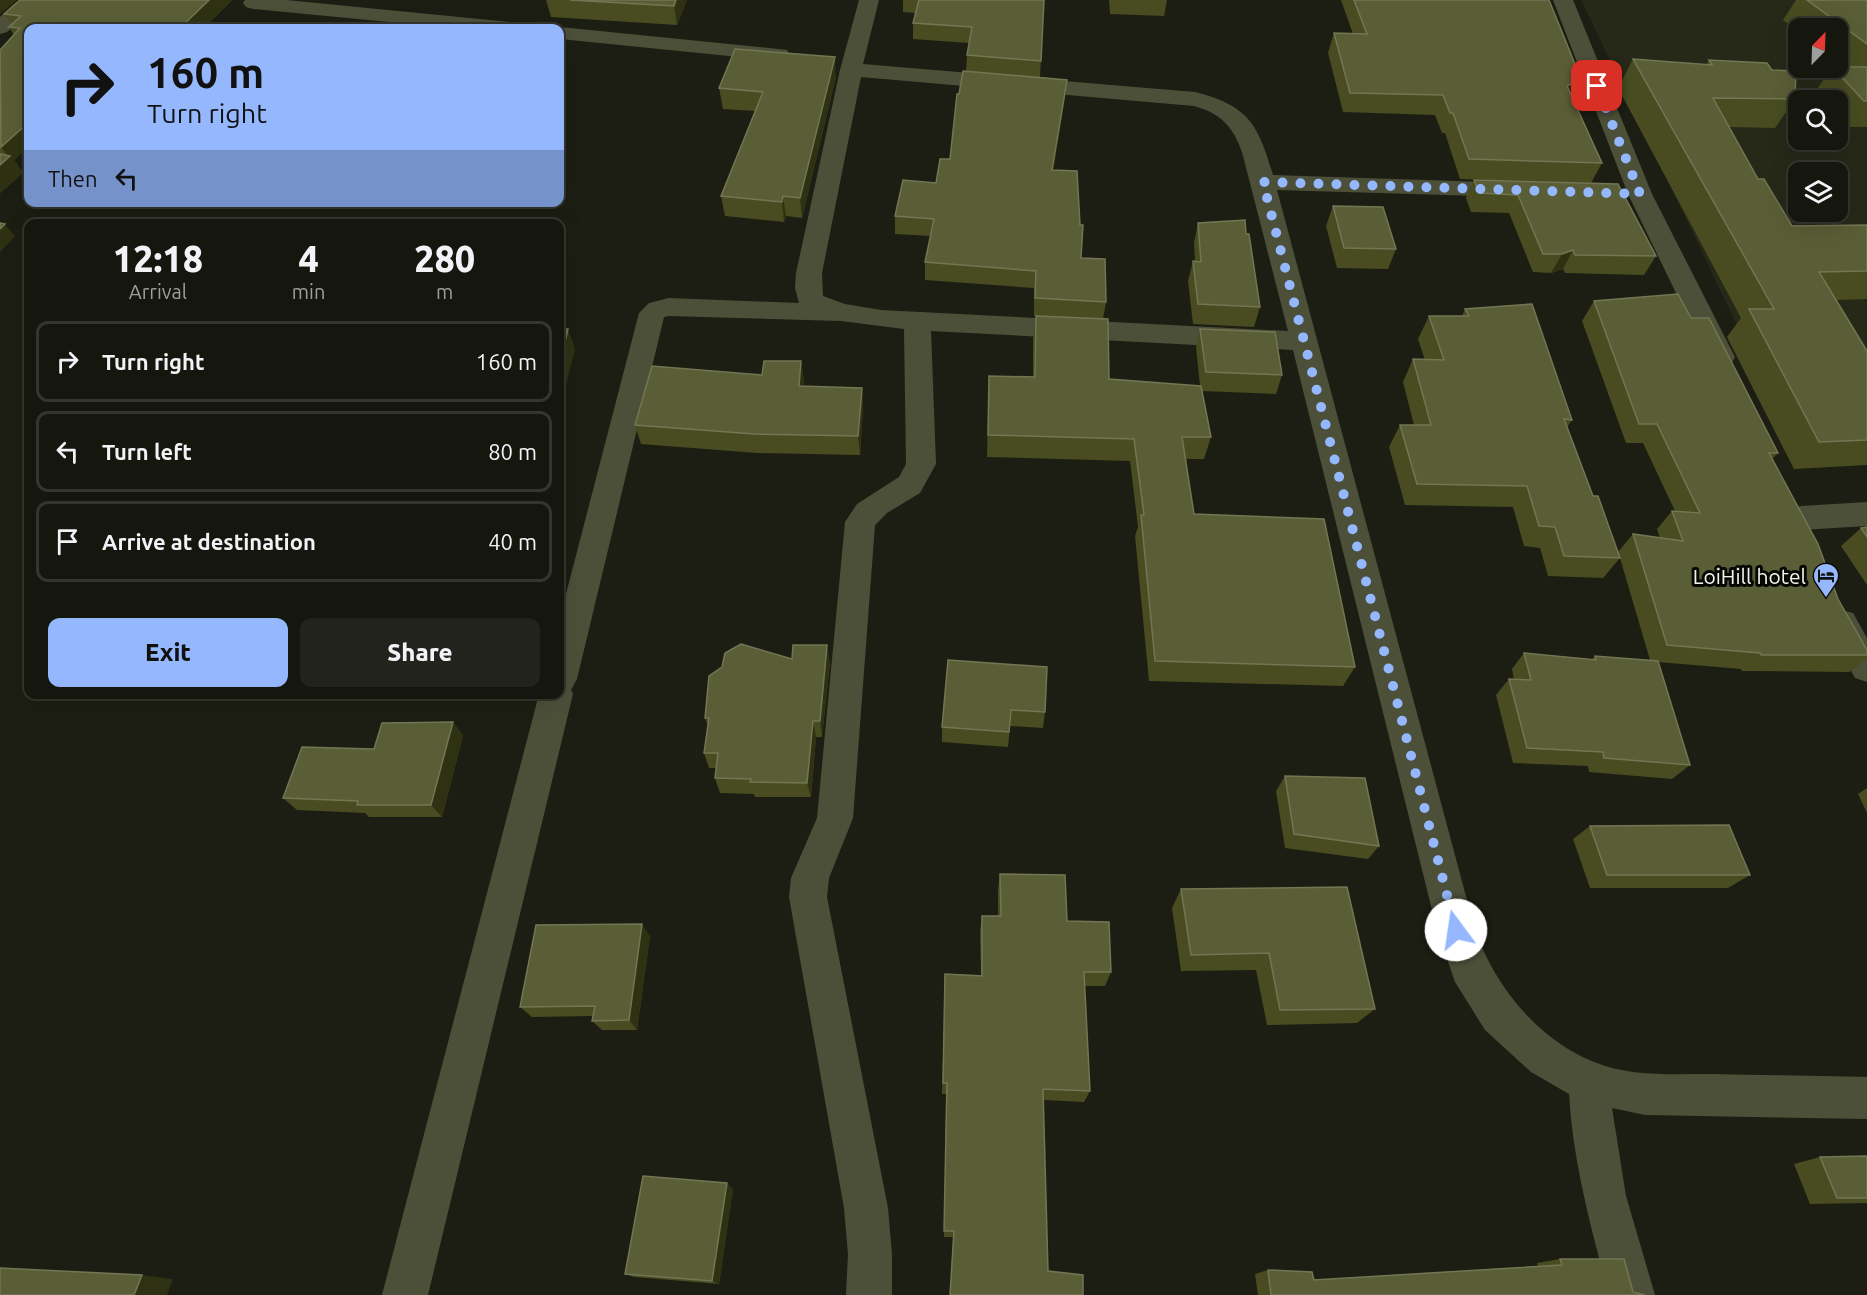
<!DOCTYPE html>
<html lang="en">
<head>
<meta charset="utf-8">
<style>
	:root { --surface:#15160e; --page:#22231c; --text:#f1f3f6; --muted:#9d9f9e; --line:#34352e; --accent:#94b7fd }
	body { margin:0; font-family:Ubuntu,sans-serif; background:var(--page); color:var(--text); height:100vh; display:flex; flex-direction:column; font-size:22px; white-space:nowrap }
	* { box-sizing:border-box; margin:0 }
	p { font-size:20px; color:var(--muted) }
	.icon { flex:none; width:33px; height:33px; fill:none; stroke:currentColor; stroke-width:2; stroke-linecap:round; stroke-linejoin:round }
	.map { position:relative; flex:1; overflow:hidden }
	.side { position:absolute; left:24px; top:219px; width:540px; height:480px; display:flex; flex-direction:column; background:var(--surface); border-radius:12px; box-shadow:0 6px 24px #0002,0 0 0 2px var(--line) }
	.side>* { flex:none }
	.banner { position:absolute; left:24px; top:24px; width:540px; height:183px; border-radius:12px; box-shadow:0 6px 24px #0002,0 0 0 2px var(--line); background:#94b7fd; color:#111; overflow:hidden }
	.needle { width:39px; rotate:23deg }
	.tools { position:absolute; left:1788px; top:18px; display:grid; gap:12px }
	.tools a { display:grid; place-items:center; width:60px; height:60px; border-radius:12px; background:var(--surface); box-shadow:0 6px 24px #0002,0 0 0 2px var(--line); font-size:30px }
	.pin { position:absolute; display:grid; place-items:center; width:51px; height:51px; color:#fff; margin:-26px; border-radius:12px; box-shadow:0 3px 9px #0006 }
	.me { position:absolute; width:66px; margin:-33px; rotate:346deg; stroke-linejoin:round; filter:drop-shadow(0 0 4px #0008) }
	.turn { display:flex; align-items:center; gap:21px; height:126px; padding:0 24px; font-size:27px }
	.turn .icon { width:78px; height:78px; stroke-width:2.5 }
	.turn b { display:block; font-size:42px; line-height:51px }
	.then { display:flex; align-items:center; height:57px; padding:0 24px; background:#0003; gap:12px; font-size:22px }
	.eta { display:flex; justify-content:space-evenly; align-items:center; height:102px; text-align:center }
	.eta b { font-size:36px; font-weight:800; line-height:42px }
	.button { display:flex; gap:12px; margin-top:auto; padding:12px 24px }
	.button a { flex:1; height:69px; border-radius:12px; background:var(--accent); color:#111; font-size:24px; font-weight:800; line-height:69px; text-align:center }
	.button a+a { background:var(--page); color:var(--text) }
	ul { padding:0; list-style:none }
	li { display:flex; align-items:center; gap:18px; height:81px; margin:0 12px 9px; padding:0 12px; border:3px solid var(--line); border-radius:12px }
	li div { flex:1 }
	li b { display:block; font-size:22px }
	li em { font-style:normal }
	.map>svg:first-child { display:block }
	.built { fill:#262818; fill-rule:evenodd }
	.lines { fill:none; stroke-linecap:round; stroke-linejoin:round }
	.minor { fill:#4d5039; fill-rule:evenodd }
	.wall { fill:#484c20 }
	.shaded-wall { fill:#2f3212 }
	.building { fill:#5a5e36; stroke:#727653; stroke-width:1.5 }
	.route { stroke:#94b7fd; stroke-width:10; stroke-dasharray:0 18 }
	.labels { text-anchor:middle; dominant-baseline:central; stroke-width:6; stroke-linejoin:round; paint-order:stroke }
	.poi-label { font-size:21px; fill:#f3f5ed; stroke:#070804; text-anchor:end }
</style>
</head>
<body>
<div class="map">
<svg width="1867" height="1295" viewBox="0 0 1867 1295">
	<rect width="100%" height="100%" fill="#1c1e13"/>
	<path class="built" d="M1581,0h286v464l-62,3zM1798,28h40v40h-40zM1798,100h40v40h-40zM1798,172h40v40h-40z"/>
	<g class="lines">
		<g class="minor">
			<path d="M21,0h23l-37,32 -7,2v-17z"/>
			<path d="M245,0h41l225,22 7,2 4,4h-71l-198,-19 -7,-2 -3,-4z"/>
			<path d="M859,0h20l-16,64 332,28c54,14 63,32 78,83l242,8 9,2 3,5 -3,5 -9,2 -238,-7 198,740c20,56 62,109 119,132 36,15 79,12 117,12 52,1 104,2 156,3v42l-222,-4 -33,-7 14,88 29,99h-46c-18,-67 -36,-132 -40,-201l-38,-22 -46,-42 -30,-48 -18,-52 -144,-580 -362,-19 5,133 -16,29 -33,20 -12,12 -22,293 -24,60 -2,19 61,311 4,46v41h-46l2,-41 -4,-46 -55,-311 2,-19 26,-60 28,-296 12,-18 42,-27 7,-13 -2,-135 -63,-8 -172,-5 -5,1 -87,362 -6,11 2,4 -145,601h-46l157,-601h21v-77l79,-304 10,-10 20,-5 130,5 -4,-15 1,-15 44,-203zM861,77l333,29c26,7 39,20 48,46l46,179 -407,-21 -36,-6 -22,-8 -1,-23z"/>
			<path d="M1553,0h20l79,194 83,163 -4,7 -10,3 -10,-3 -4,-7 -79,-163z"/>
			<path d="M560,27l219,22 8,1 3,5 -3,5 -8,1 -219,-22v-11h-8z"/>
			<path d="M1867,502v24l-66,4 -11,-4 -4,-8 4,-8 11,-4z"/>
			<path d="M1841,610l12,3 14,25v44l-12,-4 -30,-55 4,-10z"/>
		</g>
	</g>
	<g class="wall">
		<path d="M20,0h212l-28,28h-176v119l-14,13 9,13 -23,20v-143l14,-15 -5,-8 3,-3 -8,-10z"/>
		<path d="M546,0h141l-10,25 -126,-8z"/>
		<path d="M903,0h141l-4,77 27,3 -2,17 -12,73 28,88 25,44 -3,17 6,60 91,7 -4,-39 4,-18 82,46 -6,19 -74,-3 9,46 -7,22h-18l8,55 161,153 -12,19 -194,-5 -14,-145 3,-9 -8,-66 -143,-4 2,-81 44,1v-38l3,-23h-2v-28l-109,-8v-18l6,-26 -36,-2v-18l41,-33 14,-24 9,-65 7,-23 1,-16 2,-12 -56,-4v-16l2,-10 -12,-1z"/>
		<path d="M1109,0h58l-3,16 -54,-2z"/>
		<path d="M1341,0h208l32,79 -9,17 30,67 -11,20 -131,-4 -15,-46h-3l-7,-18 -92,-3 -15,-59 6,-20 19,1z"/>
		<path d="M1796,0h71v127h-22l-7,-8v-19h-17l-7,-7 18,-25 12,-1 -6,-5v-34h-40v4l-15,-12z"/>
		<path d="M1633,59l73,6 3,-5 86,39 -20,29 -46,-1 29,52 34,47 75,-1v74l-31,1 31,51v114l-73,4 -67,-132 14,-19 -123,-230z"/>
		<path d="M836,77l-34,141 -16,-2 -2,6 -59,-6 -4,-20 34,-85 -32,-2 -4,-21z"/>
		<path d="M1474,180l144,4 38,72 -12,19 -79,-2 -2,-4 -12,4 -18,-1 -24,-59 -38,-1 -5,-14z"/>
		<path d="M1333,206l63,43 -8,20 -51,-1 -11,-42z"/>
		<path d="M1198,223l48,11 14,73 -6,20 -61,-3 -5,-43 5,-20 2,1 -1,-19z"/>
		<path d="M1594,301l97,17 87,135 -6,6 66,140 29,51v8l-18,14 -107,-1 -1,-2 -83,-7 32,103 -18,14 -83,-7 -1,-6 -75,-3 -17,-68 13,-16 5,1 -2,-11 12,-16 68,6 3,-3 55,4 -30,-102 -17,20 -55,-2 -8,-28 -16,-2 -11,-39 -108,-2 -16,-58 11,-22h14l-11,-43 10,-23 12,1 -7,-21 11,-23h33l3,-7 107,111 -5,7 26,69 25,56 15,-18 27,4 -3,-9 15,-18h3l-32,-68h-17l-44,-122z"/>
		<path d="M801,361l3,20 -1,5 59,2 1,19 -3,48 -103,-2 -116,-9 -6,-19 127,-50z"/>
		<path d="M1867,527v58l-26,-39 20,-18z"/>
		<path d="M792,659l38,3 -8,75h-6l-5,60h-56l-1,-3 -34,-1 -5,-15 1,-10h-7l-5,-15 4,-27 -3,-8 17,-51z"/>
		<path d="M1047,667l-2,45 -2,16 -33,-2 -2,21 -66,-5v-15z"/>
		<path d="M453,722l10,14 -21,81h-73l-4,-4 -68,-3 -14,-12 91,-49z"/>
		<path d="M1285,776l94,70 -11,13 -83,-11 -9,-57z"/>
		<path d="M1867,788v25l-9,-19z"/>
		<path d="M1590,826l160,49 -22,13h-138l-17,-49z"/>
		<path d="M1000,874l67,47 44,51 -6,14h-20l5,105 -6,11 -41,-2 5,171 35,24h-133l3,-58h-9l2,-143h-4l3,-120 36,1 -1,-44 2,-15h16v-26z"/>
		<path d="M1181,889l194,120 -18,14 -90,2 -11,-55 -75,1 -9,-63z"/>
		<path d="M650,936l-13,94h-35l-10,-9 1,-5 -61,1 -12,-10z"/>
		<path d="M1867,1156v47l-57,1 -16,-40 26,-7z"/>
		<path d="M733,1189l-14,95 -85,-7 -9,-3z"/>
		<path d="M1560,1259l73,33 12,3h-387l-3,-21 13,-4 46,10 224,-14 -1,-3z"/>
	</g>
	<g class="shaded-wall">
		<path d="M0,0h17l-17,14z"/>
		<path d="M209,0h23l-28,28h-24z"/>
		<path d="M676,0h11l-10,25 -3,-19z"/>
		<path d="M835,57l1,20 -34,141 -2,-20z"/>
		<path d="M1581,79l-10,20 -4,-13z"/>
		<path d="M1067,80l-2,17 -14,90 1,-17z"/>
		<path d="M28,123v24l-14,13 9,13 -23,20v-28l9,-7 -8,-11z"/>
		<path d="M783,196l3,20 -2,6 -2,-20z"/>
		<path d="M5,224l10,12 -15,16v-23z"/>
		<path d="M1573,250l-10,19 -12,4 11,-19z"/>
		<path d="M568,329l7,20 -15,60v-47z"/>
		<path d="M801,361l3,20 -3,25 -2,-20z"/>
		<path d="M862,388l1,19 -3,48 -2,-19z"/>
		<path d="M827,645l3,17 -8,75 -2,-16z"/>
		<path d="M813,721l3,16 -5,60 -4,-14z"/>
		<path d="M453,722l10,14 -21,81 -11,-12z"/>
		<path d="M642,924l8,12 -13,94 -8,-10z"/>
		<path d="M727,1183l6,6 -14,95 -7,-3z"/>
		<path d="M142,1275l31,4 -6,16h-33z"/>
	</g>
	<g class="building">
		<path d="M20,0h189l-29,28h-152v95l-27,24 -1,-97 20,-22 -11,-1 12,-11 -17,-2z"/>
		<path d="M570,0h106l-2,6z"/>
		<path d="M919,0h125l-3,61 -74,-6 5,-28 -59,-4z"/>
		<path d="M1354,0h195l32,79 -14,7 35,77 -133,-4 -16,-46h-3l-7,-18 -93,-2 -16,-60 33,1z"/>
		<path d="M1807,0h60v44z"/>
		<path d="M735,49l100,8 -35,141 -17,-2 -1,6 -61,-6 42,-104 -44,-4z"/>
		<path d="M1633,59l79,6 -3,-5 58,3 5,7 24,1 -1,28 -82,-1 45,81h6l28,47 75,-1v46l-48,1 48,79v89l-48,2 -70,-133h25z"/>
		<path d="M1838,67h29v34h-3l-31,-33z"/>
		<path d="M963,71l104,9 -15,90 25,1 3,54h3l-2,33 24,1 1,43 -71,-4 1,-27 -111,-9 9,-43 -39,-3 8,-36 33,3 4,-24h10l7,-65h2z"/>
		<path d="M0,154l10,2 -10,9z"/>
		<path d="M1474,180l144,4 38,72 -81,-1 -2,-5 -11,4h-19l-25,-59 -39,-2z"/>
		<path d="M1333,206l50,1 13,42 -52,-1z"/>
		<path d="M1245,220l1,14h3l11,73 -62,-3 -5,-43 8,1 -3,-39z"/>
		<path d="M0,223l5,1 -5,5z"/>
		<path d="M1678,294l13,24h18l69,135h-9l49,91 20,55 29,51v5h-106l-1,-2 -93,-8 -34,-111 50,7 -11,-30 28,2 -43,-89h-18l-45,-123z"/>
		<path d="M1532,304l40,116 -8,-1 29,77h5l22,62 -56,-2 -9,-29 -16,-1 -12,-40 -110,-2 -17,-59h31l-18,-66 31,1 -15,-44h40l-4,-7z"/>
		<path d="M1036,316l72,3 1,60 92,7 10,51h-29l12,77 130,5 31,148 -200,-6 -14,-146h3l-10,-76 -146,-4 1,-59 46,1z"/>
		<path d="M560,329h8l-8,33z"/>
		<path d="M1200,329l75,3 7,43 -76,-3z"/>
		<path d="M764,361h37l-2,25 63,2 -4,48 -104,-2 -119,-9 17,-59 110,9z"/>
		<path d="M1867,527v10l-6,-9z"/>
		<path d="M741,644l51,15 1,-14h34l-7,76h-7l-6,62 -57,-1 1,-3 -36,-1 3,-25h-14l5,-35h-4l4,-42 13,-9 3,-14z"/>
		<path d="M1524,653l72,7 -1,-4 63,5 32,104 -86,-7 -1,-6 -76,-4 -18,-69 22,1z"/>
		<path d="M948,660l99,7 -2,45 -34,-2 -2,22 -67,-5z"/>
		<path d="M453,722l-22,83h-74l1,-4 -75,-3 19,-51 72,2 8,-26z"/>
		<path d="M1285,776l80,2 14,68 -85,-12z"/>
		<path d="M1729,825l21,50h-143l-17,-49z"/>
		<path d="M1000,874l65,1 2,46 42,1 2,50h-27l6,119 -47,-2 5,182 35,4v20h-133l4,-64h-10l3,-148h-4l2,-109 37,2v-60h19z"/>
		<path d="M1347,887l28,122 -95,1 -11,-57 -78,2 -10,-66z"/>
		<path d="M642,924l-13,96 -37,1 3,-15 -75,1 16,-82z"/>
		<path d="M1867,1156v42h-30l-17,-41z"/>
		<path d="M643,1176l84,7 -15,98 -87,-7z"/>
		<path d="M1560,1259h64l9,33 12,3h-374l-3,-25 44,2 2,8 248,-15z"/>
		<path d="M0,1268l142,7 -8,20h-134z"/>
	</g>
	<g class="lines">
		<path class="route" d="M1456,930l-193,-748 377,12 -43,-108"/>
	</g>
	<defs>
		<symbol id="hotel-pin" viewBox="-11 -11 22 30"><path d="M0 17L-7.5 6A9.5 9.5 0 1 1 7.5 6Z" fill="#94b7fd" stroke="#070804"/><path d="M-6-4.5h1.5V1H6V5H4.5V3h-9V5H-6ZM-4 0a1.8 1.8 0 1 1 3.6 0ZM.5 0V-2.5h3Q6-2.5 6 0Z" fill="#111"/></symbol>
	</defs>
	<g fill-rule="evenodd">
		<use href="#hotel-pin" x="1811" y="561" width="30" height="40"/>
	</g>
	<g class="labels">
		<g class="poi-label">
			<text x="1806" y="576">LoiHill hotel</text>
		</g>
	</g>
</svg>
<div class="tools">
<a><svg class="needle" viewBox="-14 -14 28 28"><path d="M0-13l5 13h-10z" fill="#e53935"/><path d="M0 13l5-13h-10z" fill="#9d9f9e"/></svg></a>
<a><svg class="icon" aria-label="search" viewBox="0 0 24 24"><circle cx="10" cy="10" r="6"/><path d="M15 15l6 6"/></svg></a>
<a><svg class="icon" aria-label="layers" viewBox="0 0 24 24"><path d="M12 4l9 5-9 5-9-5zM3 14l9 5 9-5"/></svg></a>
</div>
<div class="pin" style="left:1597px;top:86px;background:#d93025"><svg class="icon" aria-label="arrive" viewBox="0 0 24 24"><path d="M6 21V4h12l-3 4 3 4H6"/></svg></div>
<svg class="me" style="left:1456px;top:930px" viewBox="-20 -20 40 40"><circle r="19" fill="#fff"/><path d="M0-13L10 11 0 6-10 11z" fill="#94b7fd"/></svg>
<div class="banner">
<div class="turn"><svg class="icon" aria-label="right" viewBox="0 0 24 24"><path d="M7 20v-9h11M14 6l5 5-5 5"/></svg><div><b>160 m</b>Turn right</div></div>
<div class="then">Then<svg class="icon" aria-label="left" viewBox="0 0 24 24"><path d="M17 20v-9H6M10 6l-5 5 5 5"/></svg></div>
</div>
<section class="side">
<div class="eta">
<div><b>12:18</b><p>Arrival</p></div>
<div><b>4</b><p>min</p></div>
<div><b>280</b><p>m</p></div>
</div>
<ul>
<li><svg class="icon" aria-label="right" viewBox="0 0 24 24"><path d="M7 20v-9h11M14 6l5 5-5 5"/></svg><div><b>Turn right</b></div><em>160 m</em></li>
<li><svg class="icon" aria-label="left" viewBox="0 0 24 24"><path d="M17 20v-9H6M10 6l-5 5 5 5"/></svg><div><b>Turn left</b></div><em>80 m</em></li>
<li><svg class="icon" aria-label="arrive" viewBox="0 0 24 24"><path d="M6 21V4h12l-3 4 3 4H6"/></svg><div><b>Arrive at destination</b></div><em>40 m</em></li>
</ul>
<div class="button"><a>Exit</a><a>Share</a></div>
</section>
</div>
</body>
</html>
